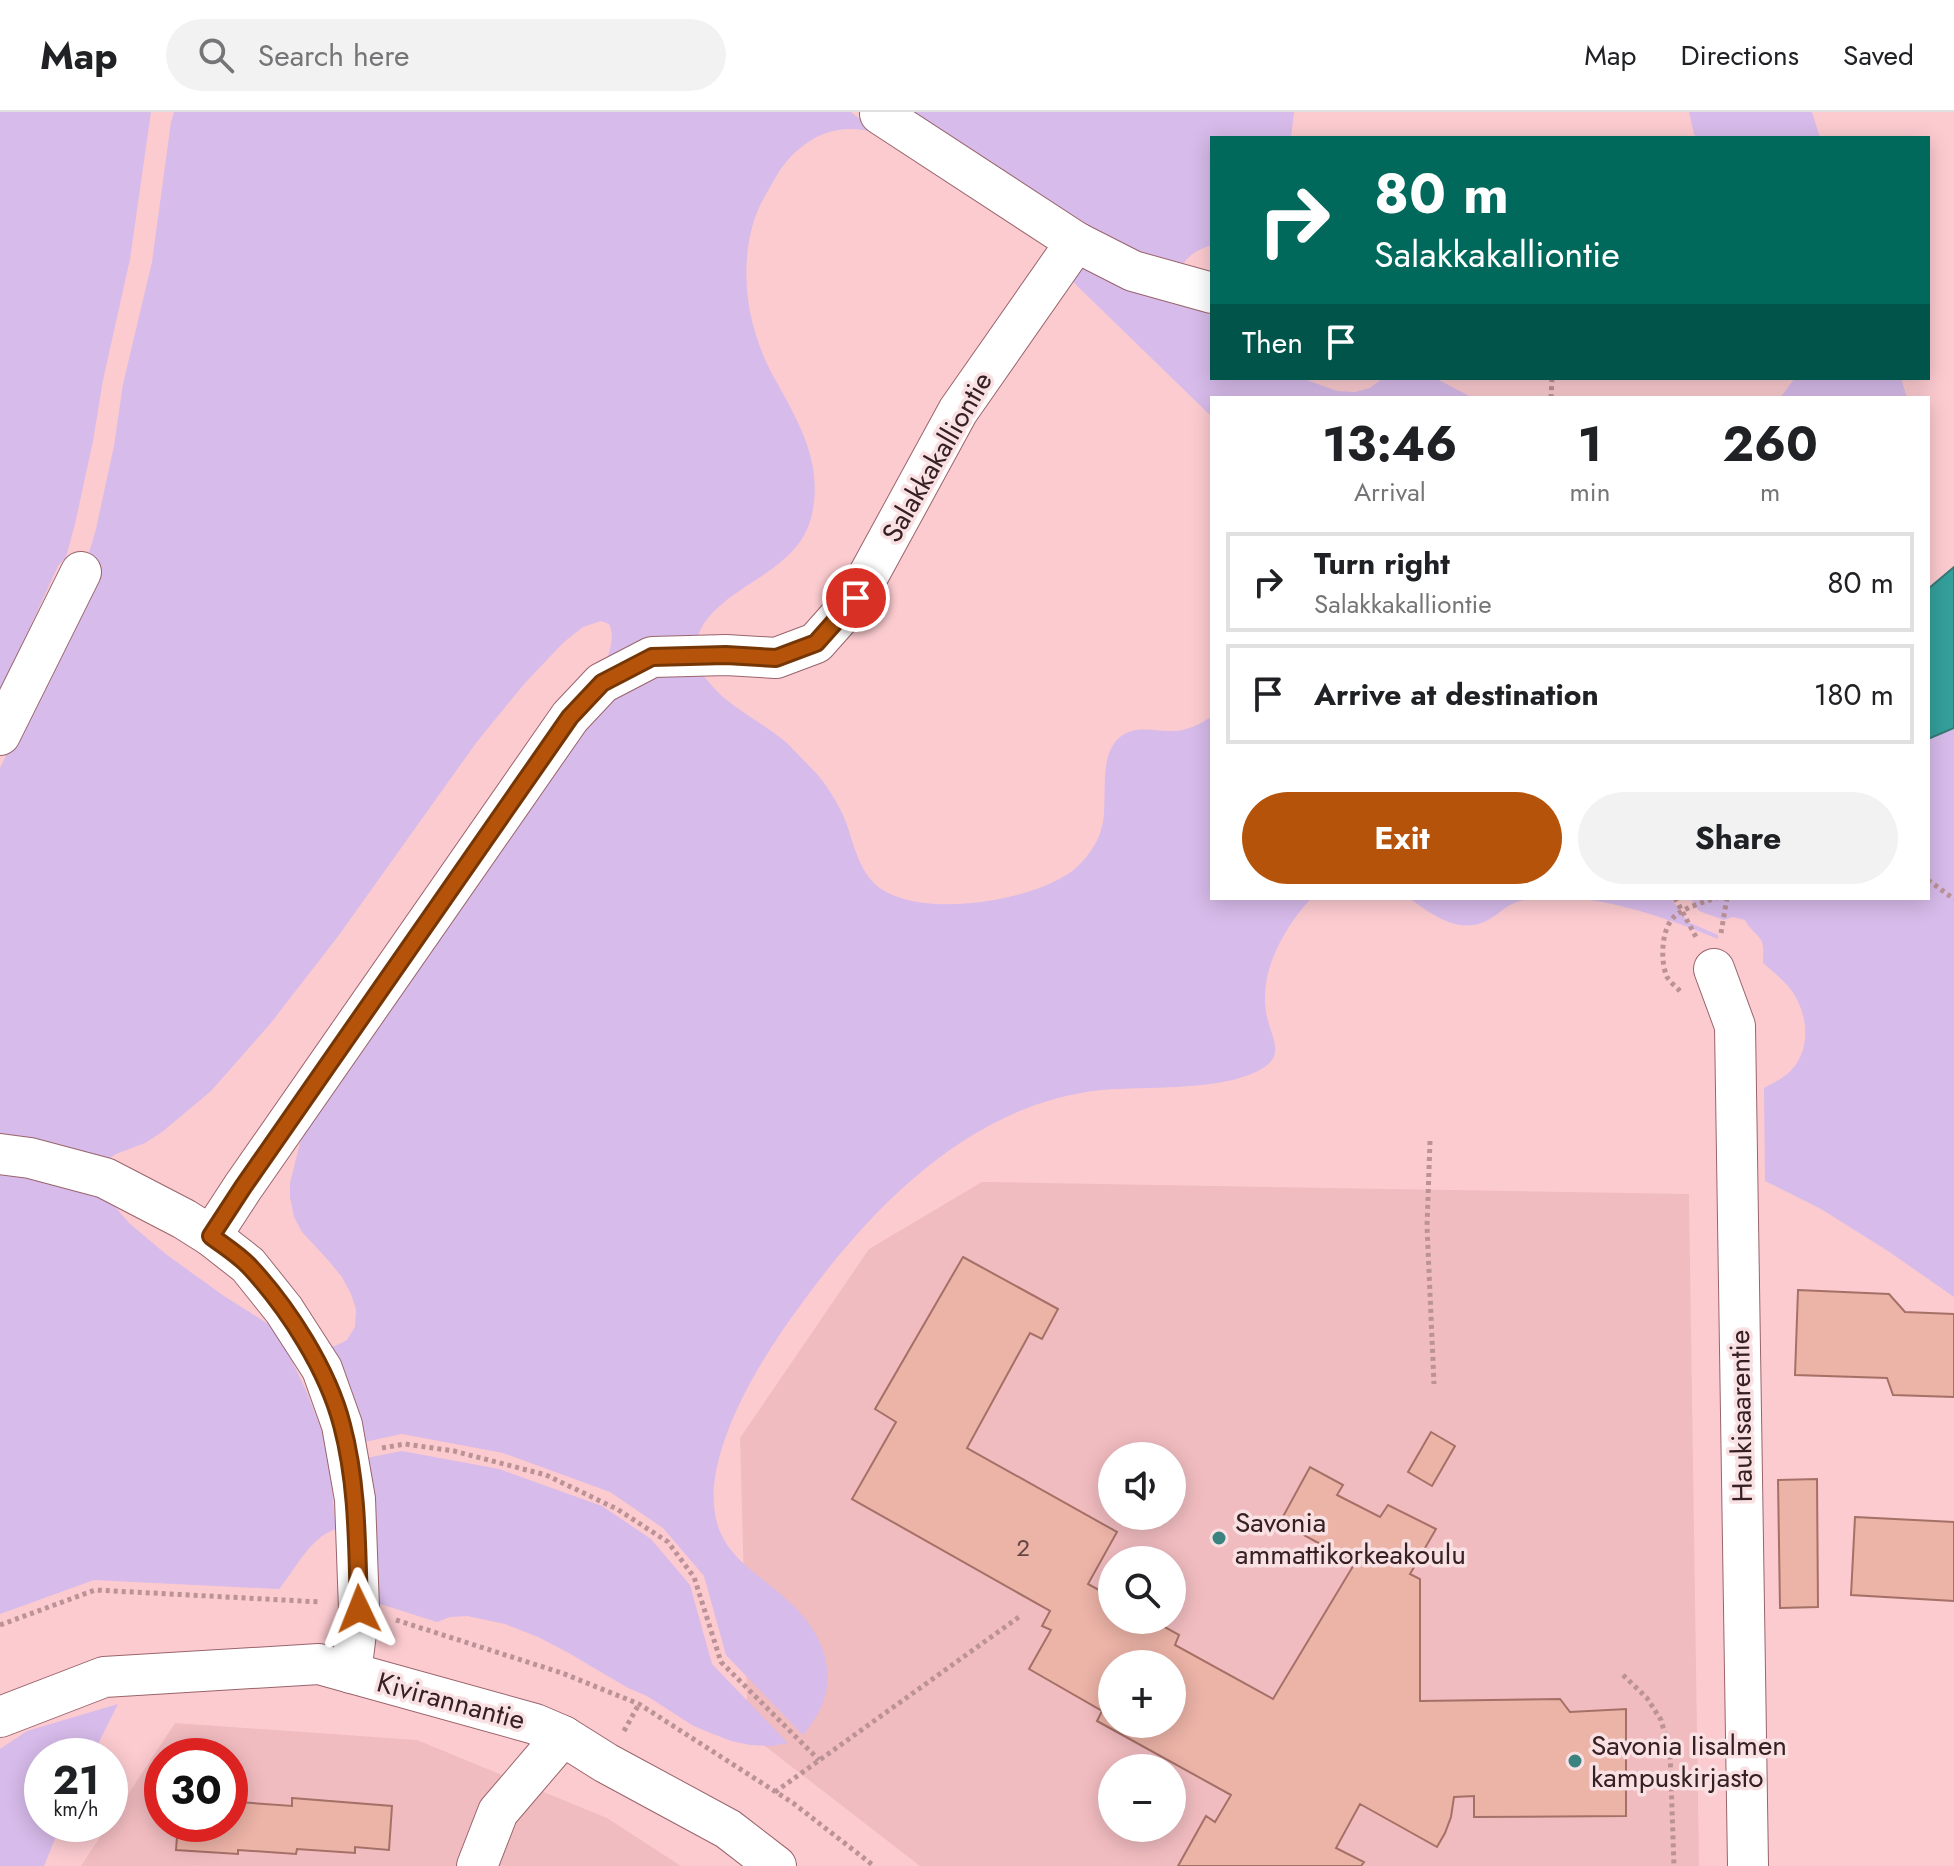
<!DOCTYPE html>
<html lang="en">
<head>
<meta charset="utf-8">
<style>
	:root { --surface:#fff; --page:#f2f2f2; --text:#202124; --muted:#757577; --line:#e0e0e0; --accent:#b45309 }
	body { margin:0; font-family:Jost,sans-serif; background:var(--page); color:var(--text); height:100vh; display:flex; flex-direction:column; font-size:30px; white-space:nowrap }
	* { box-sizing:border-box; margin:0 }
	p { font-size:26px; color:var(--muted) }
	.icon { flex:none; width:44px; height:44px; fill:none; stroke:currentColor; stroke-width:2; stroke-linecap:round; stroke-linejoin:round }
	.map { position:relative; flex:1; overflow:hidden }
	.panel { position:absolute; left:1210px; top:284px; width:720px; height:504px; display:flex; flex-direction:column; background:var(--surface); border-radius:0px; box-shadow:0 4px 20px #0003 }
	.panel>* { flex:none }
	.hud { position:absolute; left:1210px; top:24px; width:720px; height:244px; border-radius:0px; box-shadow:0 4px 20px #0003; background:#00695c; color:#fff; overflow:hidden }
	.fabs { position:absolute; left:1098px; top:1330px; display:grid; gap:16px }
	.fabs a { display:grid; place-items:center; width:88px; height:88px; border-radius:50%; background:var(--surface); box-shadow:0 4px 20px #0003; font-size:40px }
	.speed { position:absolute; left:24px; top:1626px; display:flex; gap:16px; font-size:40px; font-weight:700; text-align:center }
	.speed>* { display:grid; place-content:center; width:104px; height:104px; border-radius:50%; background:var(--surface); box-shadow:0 4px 20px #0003; line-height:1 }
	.speed small { font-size:20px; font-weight:400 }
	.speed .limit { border:12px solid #d22; background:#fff; color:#111 }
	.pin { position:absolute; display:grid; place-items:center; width:68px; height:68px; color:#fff; margin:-34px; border:4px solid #fff; border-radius:50%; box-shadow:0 2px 8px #0007 }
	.me { position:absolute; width:88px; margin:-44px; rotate:358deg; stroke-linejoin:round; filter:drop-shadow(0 0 6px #0008) }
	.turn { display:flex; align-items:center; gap:28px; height:168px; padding:0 32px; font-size:36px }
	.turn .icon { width:104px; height:104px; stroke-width:2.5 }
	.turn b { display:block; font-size:56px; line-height:68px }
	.then { display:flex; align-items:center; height:76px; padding:0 32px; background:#0003; gap:16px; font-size:30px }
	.eta { display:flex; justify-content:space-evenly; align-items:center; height:136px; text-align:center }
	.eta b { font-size:48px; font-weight:700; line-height:56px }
	.primary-button { display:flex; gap:16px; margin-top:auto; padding:16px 32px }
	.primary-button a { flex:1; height:92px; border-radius:48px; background:var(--accent); color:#fff; font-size:32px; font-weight:700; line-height:92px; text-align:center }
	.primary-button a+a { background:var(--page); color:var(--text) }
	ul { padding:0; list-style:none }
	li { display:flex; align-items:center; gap:24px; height:100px; margin:0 16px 12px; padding:0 16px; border:4px solid var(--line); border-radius:0px }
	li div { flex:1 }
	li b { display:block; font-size:30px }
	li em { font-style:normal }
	header { display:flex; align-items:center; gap:48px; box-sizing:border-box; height:112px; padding:0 40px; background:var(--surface); border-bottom:2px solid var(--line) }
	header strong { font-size:38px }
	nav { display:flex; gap:44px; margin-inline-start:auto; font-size:28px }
	.search { width:560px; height:72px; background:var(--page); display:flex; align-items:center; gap:20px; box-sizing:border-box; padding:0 28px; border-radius:44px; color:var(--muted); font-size:30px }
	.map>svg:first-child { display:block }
	.built { fill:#f1bcc0; fill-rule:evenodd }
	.green { fill:#d7bbea }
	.water { fill:#349f9b; stroke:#357977; stroke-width:2 }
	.building { fill:#ecb3a7; stroke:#a57066; stroke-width:2; fill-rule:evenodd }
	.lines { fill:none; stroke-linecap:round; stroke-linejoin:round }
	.minor-casing { stroke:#99646b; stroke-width:42 }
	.path { stroke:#bb9397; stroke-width:5; stroke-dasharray:4 4; stroke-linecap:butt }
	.minor { stroke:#fff; stroke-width:40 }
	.route-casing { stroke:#753606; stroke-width:20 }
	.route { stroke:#b45309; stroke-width:14 }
	.poi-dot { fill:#3b8380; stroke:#f9e0e2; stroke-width:3 }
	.labels { text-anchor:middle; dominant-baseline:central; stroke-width:7; stroke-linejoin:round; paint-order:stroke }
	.number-label { font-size:24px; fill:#644544 }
	.street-label { font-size:28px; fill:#362023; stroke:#f9e0e2 }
	.poi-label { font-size:28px; fill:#362023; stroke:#f9e0e2; text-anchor:start }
</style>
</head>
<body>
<header>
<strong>Map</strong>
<div class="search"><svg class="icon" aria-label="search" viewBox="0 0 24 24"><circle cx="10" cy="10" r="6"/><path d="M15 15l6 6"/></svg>Search here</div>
<nav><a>Map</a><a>Directions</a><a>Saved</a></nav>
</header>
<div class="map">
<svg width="1954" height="1754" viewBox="0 0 1954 1754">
	<rect width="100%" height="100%" fill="#fccbd0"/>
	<g class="built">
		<path d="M982,1070l707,12 10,672h-779l-172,-133 -8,-295 129,-189zM1112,1344h60v60h-60zM1112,1448h60v60h-60zM1112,1552h60v60h-60zM1112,1656h60v60h-60z"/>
		<path d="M175,1611l242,17 190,78 74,48h-600zM162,1644h68v68h-68z"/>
	</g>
	<g class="green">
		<path d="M0,0h151l-21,147 -27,121 -10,61 -18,83 -9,33 -8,9 -58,127z"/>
		<path d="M174,0h677l25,20c-8,-1 -16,-3 -24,-3 -32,-1 -59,20 -75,46 -9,16 -19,31 -24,49 -14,49 -5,103 18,148 24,44 51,85 42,137 -10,63 -80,70 -110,116 -3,5 -5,12 -8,17l-89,21c4,-14 9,-26 3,-39l-8,-3 -18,6 -19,15 -39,41 -49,60 -137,192 -69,89 -59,67 -49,41 -17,11 -29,11 -11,7 -105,-23v-370l43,-90 43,-115 10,-34 18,-83 9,-62 29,-122 19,-140z"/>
		<path d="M905,0h389l-3,26h-79v107c-14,5 -24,9 -31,23l-46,-9z"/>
		<path d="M1689,0h123l8,26h-123l-3,-4z"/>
		<path d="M1077,148l46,29 77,17 12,11v61h89l36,13 18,1 15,-4 13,-10h52l38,20h-261v19l-144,-140z"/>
		<path d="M1795,266h106l6,20h-127z"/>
		<path d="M659,561l43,1c7,8 13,16 21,23 20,17 44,29 64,46 10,10 20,21 30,31 10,12 19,26 26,41 10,23 12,46 29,66 37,42 169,21 206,-15 10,-10 19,-22 23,-36 9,-27 -5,-73 19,-93 17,-13 34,-5 53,-6 14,0 28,-7 39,-15v182h100c-20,19 -43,58 -46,86 -2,13 -1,25 2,37 4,16 15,33 -2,45 -36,26 -120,20 -164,24 -129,13 -228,114 -300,213 -25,34 -48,69 -65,106 -16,36 -32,82 -18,120 10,27 33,41 54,59 26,20 50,46 54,80 4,25 -8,48 -24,67l-77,-80 -22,-79 -41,-48 -53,-36 -107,-39 -101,-19 -43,9 -39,-98 15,1 12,-6 8,-13 1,-18 -5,-15 -9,-17 -14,-17 -26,-28 -8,-15 -4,-20v-14l11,-44 118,-169 68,-107 118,-159z"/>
		<path d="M1954,617v568l-66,-46 -67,-42 -56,-28 -1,-93c7,-4 16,-8 22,-13 28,-22 23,-66 1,-90 -7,-8 -16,-15 -24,-22 0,-6 1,-15 -1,-21 -2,-6 -13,-13 -17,-22l-12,-3 -9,3 -25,-9 -9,-13h238v-159z"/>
		<path d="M1409,786h126c-9,1 -17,3 -25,7 -9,5 -16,13 -26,17 -27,12 -54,-9 -75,-24z"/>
		<path d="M1574,786h97l17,24 30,13v4c-46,-19 -94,-36 -144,-41z"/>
		<path d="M0,1058l106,26 23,27 38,32 57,41 46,29 15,22 20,41 17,42 7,28 7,71c-26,8 -40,40 -57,60l-185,-9 -94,34z"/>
		<path d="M402,1339l97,18 103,37 49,33 39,46 22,79 76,79 -16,3 -22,-1 -19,-4 -28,-11 -11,-5 -45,-29 -19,-8 -61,-36 -29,-15 -33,-13 -38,-8 -17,1 -13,5 -60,-19 -16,-144z"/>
		<path d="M118,1592l-26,52h-50v68h19l-17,42h-44v-117l27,-18z"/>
	</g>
	<path class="water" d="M1954,455v161l-26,11v-150z"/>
	<g class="building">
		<path d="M963,1145l95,52 -16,30 -12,-6 -63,115 150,84 -29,52 24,13v23h40l27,15 -4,10 98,54 82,-136 -75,-41 30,-55 33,18 -6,10 43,22 8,-12 48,24 -26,45 10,5v122l140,-2 10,13 56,-3v107l-152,1v-21l-20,1 -3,20 -6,16 -8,14 -77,-43 -24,44 28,14 -3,4h-183l28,-50 9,6 16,-27 -134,-74 5,-10 -73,-42 22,-39 -9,-4 8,-15 -198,-112 44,-77 -21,-13zM1112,1552h60v60h-60z"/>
		<path d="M1798,1178l91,4 16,18 49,2v83l-61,-2 -6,-17 -92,-3z"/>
		<path d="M1431,1320l24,14 -23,40 -24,-14z"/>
		<path d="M1817,1367l1,128 -38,1 -2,-128z"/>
		<path d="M1855,1405l99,5v79l-103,-6z"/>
		<path d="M292,1686l100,8 -3,44 -34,-3v6l-58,-4 -1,5 -58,-4v4l-62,-4 2,-26h52v-15h8l1,-7 53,4z"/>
	</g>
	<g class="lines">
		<defs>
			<g id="minor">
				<path d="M880,2l196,128 57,29 79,22"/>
				<path d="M0,623l81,-163"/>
				<path d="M1714,857l21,57 13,840"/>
				<path d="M0,1042l30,4 75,20 79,41 27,17 37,29 36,45 38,59 20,56 13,74 4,110 -8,64"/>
				<path d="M211,1124l32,-49 327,-470 32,-34 50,-26 74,-2 50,3 40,-15 40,-45 102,-187 118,-169"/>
				<path d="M0,1605l104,-40 215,-13 216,60 28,12 43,27 122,66 48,37"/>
				<path d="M477,1754l21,-54 65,-76"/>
			</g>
		</defs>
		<use href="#minor" class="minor-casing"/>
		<g class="path">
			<path d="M1551,286l1,-20"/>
			<path d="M1928,768l26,19"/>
			<path d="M1675,786l21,39"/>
			<path d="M1721,821l6,-35"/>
			<path d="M1680,879c-4,-4 -10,-9 -13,-14 -7,-16 -6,-49 8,-61 9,-8 31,-15 42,-18"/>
			<path d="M1430,1029l-3,85 7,158"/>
			<path d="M382,1336l23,-4 49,7 92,24 71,34 51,33 26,35 27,85 98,98"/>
			<path d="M396,1508l166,53 77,31 154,99 81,63"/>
			<path d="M0,1513l95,-35 226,12"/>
			<path d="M1623,1563l24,23 14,22 9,32 4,114"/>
			<path d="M624,1619l15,-27"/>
			<path d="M775,1680l244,-175"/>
		</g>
		<use href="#minor" class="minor"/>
	</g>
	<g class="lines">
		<defs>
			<path id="route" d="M359,1497c-2,-61 -1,-124 -17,-184 -14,-55 -54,-117 -92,-158 -11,-12 -26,-21 -39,-31l32,-49 327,-470 32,-34 50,-26 74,-2 50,3 40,-15 40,-45"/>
		</defs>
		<use href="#route" class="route-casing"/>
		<use href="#route" class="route"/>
	</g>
	<g class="poi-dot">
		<circle cx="1219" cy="1426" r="8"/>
		<circle cx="1575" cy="1649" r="8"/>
	</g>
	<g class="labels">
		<g class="number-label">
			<text x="1023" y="1435">2</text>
		</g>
		<g class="street-label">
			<text transform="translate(937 345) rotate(-60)">Salakkakalliontie</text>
			<text transform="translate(1741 1304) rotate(-91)">Haukisaarentie</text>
			<text transform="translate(451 1589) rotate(15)">Kivirannantie</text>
		</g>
		<g class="poi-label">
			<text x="1235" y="1410">Savonia<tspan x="1235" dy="32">ammattikorkeakoulu</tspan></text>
			<text x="1591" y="1633">Savonia Iisalmen<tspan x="1591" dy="32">kampuskirjasto</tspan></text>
		</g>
	</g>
</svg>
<div class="fabs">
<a><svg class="icon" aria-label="sound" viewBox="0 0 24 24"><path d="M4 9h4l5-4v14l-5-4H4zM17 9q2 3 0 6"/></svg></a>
<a><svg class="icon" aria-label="search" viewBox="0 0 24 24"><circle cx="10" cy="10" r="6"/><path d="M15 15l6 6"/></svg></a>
<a>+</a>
<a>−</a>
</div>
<div class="speed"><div>21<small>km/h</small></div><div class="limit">30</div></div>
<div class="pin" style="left:856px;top:486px;background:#d93025"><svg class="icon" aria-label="arrive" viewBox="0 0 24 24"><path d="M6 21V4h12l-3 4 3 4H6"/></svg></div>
<svg class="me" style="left:359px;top:1497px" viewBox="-20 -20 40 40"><path d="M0-17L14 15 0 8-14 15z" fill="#b45309" stroke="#fff" stroke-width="4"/></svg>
<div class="hud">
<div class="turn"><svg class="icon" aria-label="right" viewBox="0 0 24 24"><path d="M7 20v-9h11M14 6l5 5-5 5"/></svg><div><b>80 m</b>Salakkakalliontie</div></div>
<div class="then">Then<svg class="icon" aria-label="arrive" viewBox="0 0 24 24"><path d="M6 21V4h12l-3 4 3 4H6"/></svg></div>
</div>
<section class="panel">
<div class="eta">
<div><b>13:46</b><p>Arrival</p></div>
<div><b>1</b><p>min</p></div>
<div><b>260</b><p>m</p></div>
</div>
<ul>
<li><svg class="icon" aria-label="right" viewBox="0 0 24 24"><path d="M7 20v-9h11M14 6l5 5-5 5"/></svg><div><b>Turn right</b><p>Salakkakalliontie</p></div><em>80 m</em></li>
<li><svg class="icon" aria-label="arrive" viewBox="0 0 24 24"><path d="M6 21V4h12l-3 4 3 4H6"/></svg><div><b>Arrive at destination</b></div><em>180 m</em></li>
</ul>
<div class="primary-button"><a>Exit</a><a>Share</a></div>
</section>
</div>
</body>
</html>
